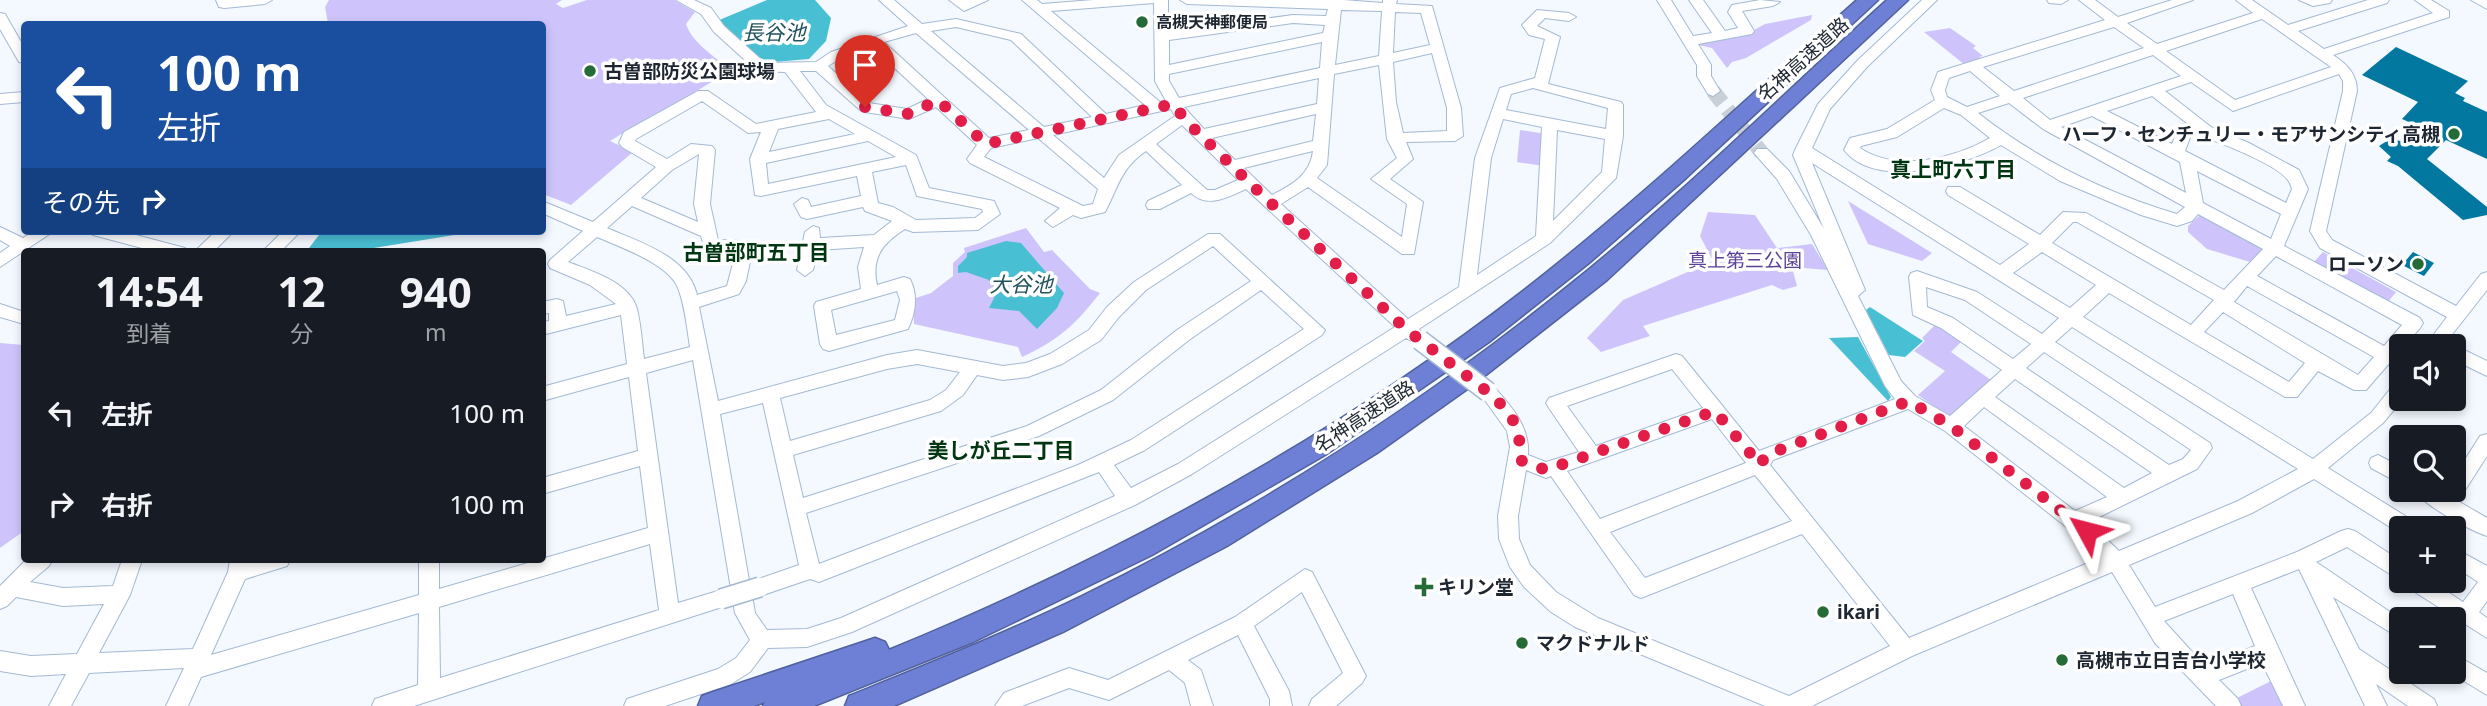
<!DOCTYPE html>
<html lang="ja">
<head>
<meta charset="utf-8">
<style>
	:root { --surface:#171b24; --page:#20242c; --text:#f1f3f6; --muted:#9ea1a6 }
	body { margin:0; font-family:"Noto Sans","Noto Sans JP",sans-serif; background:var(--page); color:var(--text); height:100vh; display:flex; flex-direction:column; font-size:26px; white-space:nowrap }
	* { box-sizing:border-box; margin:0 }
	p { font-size:23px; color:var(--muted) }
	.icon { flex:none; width:38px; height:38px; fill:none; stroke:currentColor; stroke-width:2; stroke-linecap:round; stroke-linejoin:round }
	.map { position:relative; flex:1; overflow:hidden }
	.details { position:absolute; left:21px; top:248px; width:525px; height:315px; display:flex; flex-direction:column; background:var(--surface); border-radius:7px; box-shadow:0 4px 10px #0003 }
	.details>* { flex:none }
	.banner { position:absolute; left:21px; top:21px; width:525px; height:214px; border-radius:7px; box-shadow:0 4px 10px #0003; background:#1a4fa0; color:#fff; overflow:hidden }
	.fabs { position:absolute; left:2389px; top:334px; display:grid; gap:14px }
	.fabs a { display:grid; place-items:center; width:77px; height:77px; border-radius:7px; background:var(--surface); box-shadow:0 4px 10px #0003; font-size:35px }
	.pin { position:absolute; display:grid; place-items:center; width:60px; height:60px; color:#fff; margin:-72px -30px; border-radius:50% 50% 50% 0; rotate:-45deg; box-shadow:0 0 7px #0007 }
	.pin .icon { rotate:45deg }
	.me { position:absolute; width:77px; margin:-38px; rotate:308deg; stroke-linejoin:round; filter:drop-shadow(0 0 5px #0008) }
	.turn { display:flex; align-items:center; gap:24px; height:147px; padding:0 21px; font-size:32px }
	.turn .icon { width:91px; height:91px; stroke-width:2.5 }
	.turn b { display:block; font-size:49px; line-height:60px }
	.then { display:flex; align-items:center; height:66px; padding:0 21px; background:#0003; gap:14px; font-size:26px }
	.eta { display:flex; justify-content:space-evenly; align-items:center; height:119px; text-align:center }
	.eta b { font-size:42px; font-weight:700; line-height:49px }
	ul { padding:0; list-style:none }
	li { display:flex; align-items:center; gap:21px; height:91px; padding:0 21px }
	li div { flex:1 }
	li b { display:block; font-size:26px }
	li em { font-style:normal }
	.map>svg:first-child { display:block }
	.green { fill:#cec4fb }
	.water { fill:#49bfd4 }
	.building { fill:#0277a0 }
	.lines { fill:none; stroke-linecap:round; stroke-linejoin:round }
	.minor-tunnel { stroke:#c9cfd6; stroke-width:15; stroke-dasharray:15 8; stroke-linecap:butt }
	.minor-casing { stroke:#a3b9d3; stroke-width:2 }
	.highway-casing { stroke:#51619c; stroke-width:3 }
	.minor { fill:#fff; fill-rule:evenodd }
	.highway { fill:#6d80d5; fill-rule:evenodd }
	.minor-bridge-casing { stroke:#a3b9d3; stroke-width:22; stroke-linecap:butt }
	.minor-bridge { stroke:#fff; stroke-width:19 }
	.route { stroke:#e11d48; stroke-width:12; stroke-dasharray:0 21.6 }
	.poi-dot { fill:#246b37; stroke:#fff; stroke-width:2.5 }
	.labels { text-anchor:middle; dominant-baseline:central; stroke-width:7; stroke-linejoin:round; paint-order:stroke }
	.far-poi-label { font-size:16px; font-weight:bold; fill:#1e2731; stroke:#fff; text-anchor:start }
	.street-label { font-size:19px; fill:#1e2731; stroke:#fff }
	.poi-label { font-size:19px; font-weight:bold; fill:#1e2731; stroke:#fff; text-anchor:start }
	.park-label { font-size:19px; fill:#5b4199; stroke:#fff }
	.water-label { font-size:21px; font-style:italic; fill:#21535c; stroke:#fff }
	.neighbourhood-label { font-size:21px; font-weight:bold; fill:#013613; stroke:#fff }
</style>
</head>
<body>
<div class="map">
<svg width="2487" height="706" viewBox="0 0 2487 706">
	<rect width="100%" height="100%" fill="#f4f9ff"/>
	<g class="green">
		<path d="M329,0h233l-6,4 7,4 24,-8h87l21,12 -9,12c6,19 30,33 44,46 -38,26 -80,46 -120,71l23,11 -62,53 -28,-11 -1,-170h-214l-3,-17z"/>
		<path d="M1812,15l-1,5 -65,38 -14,4 -5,6 -15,-20 -14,-3v-4l45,-5 22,-12z"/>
		<path d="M1950,28l26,18 -3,2 10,8 -4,1 3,3 -17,5 -41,-33z"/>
		<path d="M1520,130l26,4 -3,32 -26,-4z"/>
		<path d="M1848,201l84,52 -10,8 -54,-17z"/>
		<path d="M1708,212l47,3 22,33 35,-4 16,26 -36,-3 5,19 -14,4 -11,-5 -129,41 7,10 -49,16 -14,-14 36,-38 90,-39 -13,-25z"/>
		<path d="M2199,216h11l54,33 -14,13 -43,-13 -19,-17v-6z"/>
		<path d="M1026,228l18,24 8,-2 38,39 10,4c-25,32 -40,46 -78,64l-4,-10 -104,-23 -1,-25 18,-6 22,-17v-13l12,-11 -1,-4z"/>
		<path d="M2323,252l73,40 -9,11 -74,-40z"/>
		<path d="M1936,324l26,17 -11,11 40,28 -41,38 -32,-23 27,-24 -31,-20 11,-10 -3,-3z"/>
		<path d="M0,343l24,2v186l-24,17z"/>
		<path d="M2277,678l13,28h-49l-6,-7z"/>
	</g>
	<g class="water">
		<path d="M767,0h48l16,18 -5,23 -17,18 -47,4 -45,-42z"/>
		<path d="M322,231h157l-130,21h-43z"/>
		<path d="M1006,241l15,2 43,50 -7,15 -20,21 -18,-18 -30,-3 8,-16 -8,-12 -23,-8 -8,1v-7l9,-9v-4z"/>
		<path d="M1870,307l53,34 -18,16 -16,-2 -23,-45z"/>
		<path d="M1858,337l33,60 -3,4 -59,-63z"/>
	</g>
	<g class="building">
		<path d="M2396,47l72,34 -13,12 10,5 -2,3 24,11v47l-41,-19 -19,19 60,48v8l-24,5 -65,-54 -11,-5 4,-4 -12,-11 11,-7 16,3 14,-15 -18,-8 16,-17 -56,-27z"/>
		<path d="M2413,252l21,11 -10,13 -22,-11z"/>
	</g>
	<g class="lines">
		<path class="minor-tunnel" d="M1713,91l49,62"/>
		<defs>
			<g id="minor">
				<path d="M216,0h56l-7,4 -41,4 -5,-1z"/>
				<path d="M676,0h18l17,8 13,18 41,37 51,-1 15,-10 77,-26 -29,-26h15l28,24 34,-5 65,15 85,80 39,-9 -123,-105h15l5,4 51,-4h75v32l125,-17 33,1 2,-7 -141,-5 -7,-4h163l40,3v-3h14l-1,4 36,2 29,102 2,28 -8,5 -49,1 7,17 -23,20 33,23 -9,52h-12l-94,-67 -27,17 127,115 51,-32 16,-129 25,-70 35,-10 10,-39 -16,-4 -7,-10 15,-15 32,3 7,4 -7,4 -24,-3 -8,8 23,11 -12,47 73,18 2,3v31l-7,42 -66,65 -131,86 5,7 -3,5 -6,2 -9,-5 -214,136 -57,31 -283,127 -45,15 -39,1 -18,24 -19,12 -66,22h-41l3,-7 91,-30 18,-11 14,-18 -15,-27 -42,-253 -47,13 32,230 43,-13 7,3 3,6 -3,6 -314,101h-42l3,-7 43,-14 1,-72 -218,64 -13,29h-22l18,-38 -95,5 -18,33h-22l17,-32 -35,2 -31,-5v-20l31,5 46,-2 27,-50 -41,2 -47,-9 -9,9 -7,3v-23l26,-26h26l-3,6 -19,16 33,6 50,-2 9,-26h20l-12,35 -31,58 94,-4 35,-77 2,-12h60l-3,6 -42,13 -34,76 208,-60v-35h20v29l209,-61 -8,-62 -98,28v-16l96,-27 -9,-74 -87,24v-14l85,-23 -6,-49 -79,20v-13l7,-1v-8l-7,1v-12l15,-3 6,2 3,15 50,-12 -26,-19 -40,-17 -2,-4 2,-4 33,-29 -41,-18v-12l51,21 63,-55 -34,-20 -3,-4 5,-11 74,-41h10l48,33 60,-12 -31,-40 -28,-1 -43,-39 -13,-18zM1154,3l1,78 11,20 -6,1 -109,-91zM1341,10l41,1 -3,45 -44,9zM1395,12l26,1 9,32 -37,8zM1293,23l32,2 -2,8 -154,32v-25zM956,27l55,13 81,77 -48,10 -113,-96zM916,33l113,97 -40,8 -105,-96zM1322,42l-2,26 -141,30 -10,-17v-7zM872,47l56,52 -21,10 -38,-6 -41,-37 13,-8zM1432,53l15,55v23l-44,2 -7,-31 -3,-40zM1379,65l8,74 10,19 -26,21 36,25 -5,33 -85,-59 10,-13 7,-91zM800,71h16l44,39 5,2 44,7 27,-12 41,38 -10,14 3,4 90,45 -15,13 8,6 20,-12 8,3 24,-6c14,-26 15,-43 41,-61l36,34 -34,16 -2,4 2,4h12l31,-16c17,16 37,4 55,-4l149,138 -217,137 -47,24 -17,-23 31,-15 177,-115 3,-5 -105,-96h-12l-74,48 -27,25 -18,23 -39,24 -24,9 -23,3 -86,-16 -30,5 -169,46 -19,-94 40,-13 7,-13 7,-34 -8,-6 -27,-1 -8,-36 5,-54 -3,-4 -21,-2 -24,15 -32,-18 1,-2 66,-38 46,32 13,-1 -11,27 5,36 6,1 96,-20 4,20 -50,11 -3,-7 -6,-2 -8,6 7,13 6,2 56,-12 2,4 27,10 -18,14 -54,3 -1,-10 -6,-2 -8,6 -8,38 8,6 8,-6 5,-20 46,-3 -6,20 3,22 -45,13 -2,4 6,38 3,5 6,2 79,-22c8,-17 10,-34 2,-50l-6,-2 -27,8c-6,-28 6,-42 28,-56l8,3 65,-2 22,-16 -6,-13 -65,-13 -13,-33 -90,-50zM1319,78l-2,26 -113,25 -20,-22zM1533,88l75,20 -2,21 -100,-19 5,-16zM1171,109l4,7 -56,39 -15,23 -51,-43zM1316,114l-3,27 -78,19 -23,-22zM829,119l26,15 -86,18 9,-23zM1503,119l39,8 -6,109 -59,39 14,-117zM1182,125l56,55 -23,10h-8l-51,-46zM1557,130l48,9 -3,33 -49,49zM1038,138l60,51 -5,15 -10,2 -99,-49 7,-9zM868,141l28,16 -128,27 -2,-21zM1313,151c-3,24 -21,34 -41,44l-28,-27zM699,154l-5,50 4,18 -57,-24 31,-28zM906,165l11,31 65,13 1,3 -8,6 -59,2 -23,-13 -15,-4 -6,-31zM632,206l69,30 4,13 31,3 -9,34 -30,9c-9,-39 -58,-53 -90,-67zM597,237c23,10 72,27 81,51 7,18 9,40 12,59l-46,12c-2,-16 -3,-34 -7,-50 -7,-27 -46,-38 -69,-47zM1213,246l38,35 -74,49 -76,60 -74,36 -224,72 -10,-43 148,-44 22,-16 14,-20 26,5 25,-3 34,-13 39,-24 18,-23 27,-27zM1261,290l43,39 -173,111 -53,25 -259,99 -13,-51 233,-77 74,-36 76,-60zM897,291l3,9 -5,20 -59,15 -5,-25zM917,364l43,8 -14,18 -16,10 -140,41 -10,-43 107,-29zM763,403l36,162 -46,16 -3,5 -30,-172zM1099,472l16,24 -274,122 -34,11 -40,1 -12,-17 -4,-24 2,4 7,3 50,-17 9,3zM650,544l9,66 -219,68 -1,-71z"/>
				<path d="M949,0h39l-24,11z"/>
				<path d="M1657,0h14l22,36 19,-3 -23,-33h14l22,31 13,-3 -10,-16 4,-7 28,-5 20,2 -7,4 -31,5 12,20 -2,3 -54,10 13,21v11l9,15 -7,5 -5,-2 -11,-18v-11z"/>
				<path d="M1922,0h15l-70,67 -37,42 -18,39 188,117 29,-21 -81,-49 -2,-4 2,-4h12l80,48 23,-23 23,1 138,77 39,-41 -65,-35 -6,7 -15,5 -36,-11 -81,-34 -59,-36c-36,21 -126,45 -157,5l6,-12 37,-9 48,-29 -4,-10 7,-18 167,-52 -26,-20h16l23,17 54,-17h21l-66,23 30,21 96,-31 -17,-13h16l36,25 80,-25h21l-2,3 -89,28 26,18 109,-36 -18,-13h16l18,11v6l-116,38c14,9 24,19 24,36l-31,140 6,9 124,66 25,-32 6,-2v18l-44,56h-18l22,-29 -127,-69 -10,-17 33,-140v-10l-4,-7 -106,37 -42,-29 -26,9 46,36 38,16 50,27 9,19 -24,57 136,72 3,5 -3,5 -54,62h-12l-36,-19 -21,26h-12l-176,-104 -26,24 230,142 58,-46 24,-30 6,-2 2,18 -20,24 -55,45 87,54 2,6h-16v6l-87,-55 -62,34 -123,52 26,42 142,-55 44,-21 7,-2 7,2 46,30v20l-54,-34 -31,15 86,58 -1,19 -68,-42 26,52 75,50 3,7h-29l-32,-22 11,22h-22l-66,-137 -48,19 54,118h-22l-21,-43 -43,17 19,19 3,7h-25l-61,-63 -43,-71 -200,84 -100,50h-47l-190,-79 -24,-15 -27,-25 -14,-20 -11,-28 -1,-23 12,-69 -3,-16 -28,-39 3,-5h12c18,20 36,40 34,68l18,7 33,-10 -30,-44 -3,-5 3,-5 127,-44 6,2 77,95 136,-52 -10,-13 -74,-151 -34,-56 -23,-26 3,-4h10l22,22 35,58 -31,-74 2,-5 23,-46 39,-43zM2262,19l69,48 -96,33 -69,-49zM2114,27l30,21 -130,43 -31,-24zM2153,55l28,21 -131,44 -27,-22zM1970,71l30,25 -33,11 -20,-10 -2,-7 4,-12zM2152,96l36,28 -8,1 -8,19 -65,-33zM2009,103l34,26 142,78 -8,7c-73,-22 -139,-54 -199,-101zM1944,108l17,7 29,23c-35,20 -93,35 -130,10l1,-2 36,-9zM2092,116l88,46 6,31 -125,-66zM2191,135c18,1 86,30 96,44 3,3 4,7 5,10l-6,14 -101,-52zM1812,163l247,155 -17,16 -65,-42 -60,-21 -6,2 -2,4 4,38 28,13 61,42 -52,46 -35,-20 -14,-15 -43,-85 7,-6zM2197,171l84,43 -10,25 -68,-36zM2073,222h4l137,78 -23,25 -139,-82zM2042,252l54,33 -26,23 -57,-35zM2276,256l126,69 -18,21 -127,-70zM2247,286l127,71 -16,18 -124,-73zM1926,287l39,13 66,44 -18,15 -60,-41 -26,-11zM2223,312l82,51 -16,19 -85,-50zM2072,327l226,142 -60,32 -119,50 -30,-29 108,-53 15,-21 -2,-5 -155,-101zM2044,352l147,98 -8,9 -14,6 -143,-97zM1672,369l31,39 -107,38 -29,-40zM2015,379l137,94 -28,15 -129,-91zM1984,407l123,90 -32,14 -111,-85zM1908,409l37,22 134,106 21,21 -191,80 -139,-173 3,-5zM1712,419l34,44 -146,56 -33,-48zM1526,470l20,8 5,-2 83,119 7,3 161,-64 88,112 -101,50 -191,-78 -42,-26 -26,-27 -11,-26 -1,-23zM1755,475l37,46 -147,57 -35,-46zM2233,594l22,52 -50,20 -41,-45z"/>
				<path d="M2047,0h21l-7,4 -12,-1z"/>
				<path d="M2299,0h33l-2,3 -17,3z"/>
				<path d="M2471,0h16v9z"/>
				<path d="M0,13l5,1 19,33v16l-5,-1 -19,-33z"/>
				<path d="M24,92v10l-24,2v-10z"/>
				<path d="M0,227l23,11 11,-7h20l-54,36v-14l10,-7 -10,-6z"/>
				<path d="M91,231h30l64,17 2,4h-30l-64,-17z"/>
				<path d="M216,231h18l-21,21h-19z"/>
				<path d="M283,231h18l-21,21h-18z"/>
				<path d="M0,304l24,8v12l-24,-7z"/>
				<path d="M2454,345l33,16v15l-33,-16v-14h-4z"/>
				<path d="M2487,434v22l-29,45 29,17v18c-16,-5 -66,-32 -72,-46l28,2 11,-2v-13l26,-41z"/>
				<path d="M2378,455l23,12v17l-30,-16 -2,-5 2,-5z"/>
				<path d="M2454,548l33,18v35l-8,11 8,6v20l-80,-51 -3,-6h27l32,21 15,-20 -24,-16z"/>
				<path d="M1305,569l7,3 54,104 -4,7 -26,23h-27l3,-7 31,-26 -41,-81 -48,34 35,65 3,15h-22v-7l-32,-64 -50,25 13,10 12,36h-22l-6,-23 -16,-13 -60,30 -40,-12 -47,18h-27l9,-13 65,-25 39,12 127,-63z"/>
				<path d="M2454,654l33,19v22l-38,-23h5z"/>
			</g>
			<g id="highway">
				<path d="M1857,0h21l-192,178 -97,85 -100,79 -164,113 -173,100 -179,87 -159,64h-51l2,-4 -11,4h-56l4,-10 11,-4 162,-54 10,4 4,8c225,-93 442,-210 634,-359 117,-91 224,-193 334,-291z"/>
				<path d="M1887,0h21l-301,280 -134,105 -96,68 -150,93 -164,86 -169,74h-49l4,-10c79,-32 157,-63 233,-100 174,-85 339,-191 490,-313 110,-88 210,-188 315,-283z"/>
			</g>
		</defs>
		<use href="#minor" class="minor-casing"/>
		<use href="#highway" class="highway-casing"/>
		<use href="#minor" class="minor"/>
		<use href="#highway" class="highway"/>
		<defs>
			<g id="minor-bridge">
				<path d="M1420,340l68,52"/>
				<path d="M721,599l39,-12"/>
			</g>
		</defs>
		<use href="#minor-bridge" class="minor-bridge-casing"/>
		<use href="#minor-bridge" class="minor-bridge"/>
	</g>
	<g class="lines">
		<path class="route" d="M865,107l44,7 29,-14 48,44 188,-40 11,16 74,72 148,138 81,62 21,20 10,21 1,27 26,10 169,-59 45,54 6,-10 143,-54 42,25 136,105"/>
	</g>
	<g class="poi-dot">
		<circle cx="1142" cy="22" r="7"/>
		<circle cx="590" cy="71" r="7"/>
		<circle cx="2454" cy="134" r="7"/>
		<circle cx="2418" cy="264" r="7"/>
		<path d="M1420.5 576.5h7v7h7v7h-7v7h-7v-7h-7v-7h7z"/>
		<circle cx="1823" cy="612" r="7"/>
		<circle cx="1522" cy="643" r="7"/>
		<circle cx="2062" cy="660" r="7"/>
	</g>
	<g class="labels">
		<g class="far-poi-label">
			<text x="1156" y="22">高槻天神郵便局</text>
		</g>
		<g class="street-label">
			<text transform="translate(1803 59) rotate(-42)">名神高速道路</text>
			<text transform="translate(1364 416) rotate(-33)">名神高速道路</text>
		</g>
		<g class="poi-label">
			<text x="604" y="71">古曽部防災公園球場</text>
			<text x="2440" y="134" text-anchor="end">ハーフ・センチュリー・モアサンシティ高槻</text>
			<text x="2404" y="264" text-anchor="end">ローソン</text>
			<text x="1438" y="587">キリン堂</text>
			<text x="1837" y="612">ikari</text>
			<text x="1536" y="643">マクドナルド</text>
			<text x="2076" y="660">高槻市立日吉台小学校</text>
		</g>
		<g class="park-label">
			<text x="1745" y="260">真上第三公園</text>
		</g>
		<g class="water-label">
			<text x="774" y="32">長谷池</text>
			<text x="1021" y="284">大谷池</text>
		</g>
		<g class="neighbourhood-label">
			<text x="1953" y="169">真上町六丁目</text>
			<text x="756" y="252">古曽部町五丁目</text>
			<text x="1001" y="450">美しが丘二丁目</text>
		</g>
	</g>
</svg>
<div class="fabs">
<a><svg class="icon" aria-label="sound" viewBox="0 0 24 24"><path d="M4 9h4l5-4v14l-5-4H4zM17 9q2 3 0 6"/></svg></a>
<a><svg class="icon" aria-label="search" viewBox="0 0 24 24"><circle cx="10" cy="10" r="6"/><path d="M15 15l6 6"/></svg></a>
<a>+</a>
<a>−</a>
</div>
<div class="pin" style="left:865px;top:107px;background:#d93025"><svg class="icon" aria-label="arrive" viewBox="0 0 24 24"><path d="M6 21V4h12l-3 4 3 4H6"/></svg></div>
<svg class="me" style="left:2087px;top:531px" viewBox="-20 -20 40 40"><path d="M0-17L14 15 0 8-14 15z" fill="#e11d48" stroke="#fff" stroke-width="4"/></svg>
<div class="banner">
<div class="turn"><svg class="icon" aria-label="left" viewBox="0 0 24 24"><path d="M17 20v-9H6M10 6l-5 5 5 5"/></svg><div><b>100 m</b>左折</div></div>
<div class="then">その先<svg class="icon" aria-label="right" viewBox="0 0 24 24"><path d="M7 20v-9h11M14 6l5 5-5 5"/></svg></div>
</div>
<section class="details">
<div class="eta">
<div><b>14:54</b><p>到着</p></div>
<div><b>12</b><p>分</p></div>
<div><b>940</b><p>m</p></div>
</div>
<ul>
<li><svg class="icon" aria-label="left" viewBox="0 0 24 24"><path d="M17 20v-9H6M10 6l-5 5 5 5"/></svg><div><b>左折</b></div><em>100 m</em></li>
<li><svg class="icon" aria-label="right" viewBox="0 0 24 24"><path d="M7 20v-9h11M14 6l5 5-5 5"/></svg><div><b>右折</b></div><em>100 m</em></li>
</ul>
</section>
</div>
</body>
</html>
